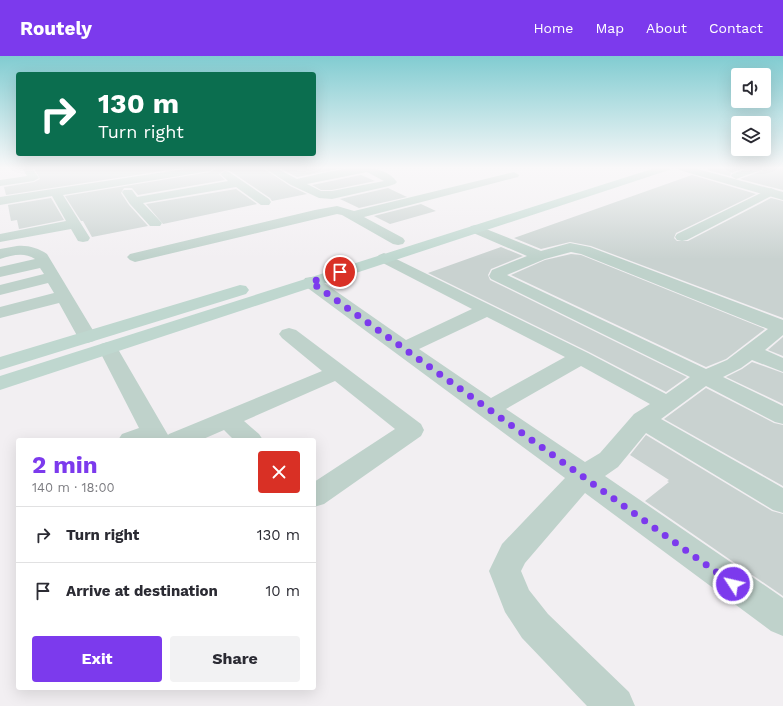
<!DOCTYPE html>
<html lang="en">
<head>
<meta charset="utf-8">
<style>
	:root { --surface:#fff; --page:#f2f2f3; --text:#2b2b33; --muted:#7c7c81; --line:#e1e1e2; --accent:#7c3aed }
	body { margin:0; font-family:"Work Sans",sans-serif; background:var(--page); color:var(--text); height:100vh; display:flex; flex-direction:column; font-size:15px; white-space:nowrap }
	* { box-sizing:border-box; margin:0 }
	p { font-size:13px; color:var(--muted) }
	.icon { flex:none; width:22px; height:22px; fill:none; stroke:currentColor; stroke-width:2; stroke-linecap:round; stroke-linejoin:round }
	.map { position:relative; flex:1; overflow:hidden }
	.drawer { position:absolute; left:16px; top:382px; width:300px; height:252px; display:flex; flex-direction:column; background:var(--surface); border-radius:4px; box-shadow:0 4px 16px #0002 }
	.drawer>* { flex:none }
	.banner { position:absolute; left:16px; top:16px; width:300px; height:84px; border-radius:4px; box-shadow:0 4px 16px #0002; background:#0b6e4f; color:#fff; overflow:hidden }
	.controls { position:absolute; left:731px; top:12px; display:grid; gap:8px }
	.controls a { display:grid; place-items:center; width:40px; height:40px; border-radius:4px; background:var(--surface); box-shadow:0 4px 16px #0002; font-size:20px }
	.pin { position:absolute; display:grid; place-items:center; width:34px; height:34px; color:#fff; margin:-17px; border:2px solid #fff; border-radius:50%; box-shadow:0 1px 4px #0007 }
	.me { position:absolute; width:44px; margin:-22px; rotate:305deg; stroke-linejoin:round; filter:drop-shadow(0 0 3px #0008) }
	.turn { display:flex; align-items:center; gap:14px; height:84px; padding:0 16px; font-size:18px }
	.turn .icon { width:52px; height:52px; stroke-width:2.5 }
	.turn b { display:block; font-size:28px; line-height:34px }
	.round { display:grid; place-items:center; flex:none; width:42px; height:42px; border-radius:4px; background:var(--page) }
	.summary { display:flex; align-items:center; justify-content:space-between; height:68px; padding:0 16px }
	h1 { font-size:24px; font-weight:700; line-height:30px; color:var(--accent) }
	.primary-button { display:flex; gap:8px; margin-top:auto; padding:8px 16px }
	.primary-button a { flex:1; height:46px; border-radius:4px; background:var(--accent); color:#fff; font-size:16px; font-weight:700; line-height:46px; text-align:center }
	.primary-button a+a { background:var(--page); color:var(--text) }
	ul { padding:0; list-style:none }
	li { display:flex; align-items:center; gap:12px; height:56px; padding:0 16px; border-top:1px solid var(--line) }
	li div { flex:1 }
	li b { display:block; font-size:15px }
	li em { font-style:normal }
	header { display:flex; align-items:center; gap:24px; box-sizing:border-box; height:56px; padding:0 20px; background:var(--accent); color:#fff }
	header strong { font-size:19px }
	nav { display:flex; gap:22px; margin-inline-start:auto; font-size:14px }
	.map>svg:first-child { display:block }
	.building { fill:#c9d2d0 }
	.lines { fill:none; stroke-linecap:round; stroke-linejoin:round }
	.minor { fill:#bfd2cb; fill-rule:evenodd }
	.tertiary { fill:#bfd2cb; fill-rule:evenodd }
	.secondary { fill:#bfd7cf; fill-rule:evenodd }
	.route { stroke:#7c3aed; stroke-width:7; stroke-dasharray:0 12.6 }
</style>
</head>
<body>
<header>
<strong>Routely</strong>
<nav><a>Home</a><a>Map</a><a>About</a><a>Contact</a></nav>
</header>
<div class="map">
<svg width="783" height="650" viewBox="0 0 783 650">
	<rect width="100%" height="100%" fill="#f2eff2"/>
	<g class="building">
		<path d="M34,112h148l-176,27 -2,-8 30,-5 6,-3z"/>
		<path d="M216,112h47l27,18 17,8 -35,7 -2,-3 -40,-27 -5,-1 -6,4 6,6 -87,15 -6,-7h-8l-3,5 8,12 19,21 -56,11 -9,-16h-2l-16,-25 145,-24z"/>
		<path d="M279,112h65l-47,9z"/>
		<path d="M712,112h32l-13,5 -1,3 -23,-6z"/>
		<path d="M763,112h20v22l-43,-11 22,-8z"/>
		<path d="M361,119l14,6 -43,9h-11l-9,-5z"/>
		<path d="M692,119l64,19 -80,39 -2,5 3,3h11l83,-43 12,3v117l-192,-72 -21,-4 -29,7 -27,-11z"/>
		<path d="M388,132l19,9 -48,11 -19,-9z"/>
		<path d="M236,133l21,15 -94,20 -17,-20z"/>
		<path d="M51,142l13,22 -45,9 -2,-9 -6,1 -3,-16z"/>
		<path d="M421,148l15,7 -46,13 -16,-8z"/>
		<path d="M501,191l22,9 -32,13 -3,6 2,5 197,97 -21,15 -77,-40 -161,-79z"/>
		<path d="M571,198l10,1 184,74 -39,30 -20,8 -195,-92 34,-15z"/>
		<path d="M783,281v19l-15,-6z"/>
		<path d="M752,306l31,11v31l-57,-27 16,-8z"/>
		<path d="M706,332l68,35 9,2v61l-119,-67z"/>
		<path d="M646,379l126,76 11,3v82l-138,-95 24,-19 -2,-1 2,-1 -39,-25z"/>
	</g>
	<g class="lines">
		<g class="minor">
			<path d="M22,112h10l7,10 -5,3 -34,5v-6l27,-4z"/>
			<path d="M191,112h24l-5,3 -147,24 27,43 -2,3 -5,1 -5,-1 -7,-12 -71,13v-8l66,-13 -14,-25 -52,9v-8z"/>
			<path d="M264,112h12l21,11c26,-5 81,-24 100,3l-2,2 -6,2 -57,13 -13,-1 -28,-13zM367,116l17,9 -52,10h-11l-14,-7z"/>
			<path d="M748,112h14l-1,2 -25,9 -5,-3 1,-2z"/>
			<path d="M225,115l4,1 40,27 2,3 -2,3h-8l-25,-18 -93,16 19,20 -2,3h-10l-20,-22 -8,-12 2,-2h8l5,7 91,-16 -8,-7z"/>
			<path d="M514,116l5,3 -1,2 -154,40 39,21 2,3 -2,3 -5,1 -5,-1 -51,-29 -5,-1 -202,48 -5,-2 -3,-3 3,-3 185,-44 22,-4 17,5z"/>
			<path d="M771,132l4,2 2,2 -2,2 -88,46 -5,1 -5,-1 -2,-3 2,-3z"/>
			<path d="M476,169l65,26 29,-8 20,4 193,73v15l-18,15 18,8v14l-31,-12 -11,8 -18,9 60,29v18l-8,-2 -69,-36 -45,33 122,69v25l-10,-3 -127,-77 -28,34 -13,9 178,122v38l-12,-5 -186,-138 -60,70 -4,8 8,19 19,24 81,78 6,14h-48l-65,-68 -17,-26 -16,-41 13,-27 63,-66 -260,-192 -2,-4 2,-4 6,-1 6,1 89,62 66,-31 -93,-48 -3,-3 3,-3 5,-2 204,100 78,41 24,-17 -199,-98 -2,-3 3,-6 35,-14 -56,-24 -2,-3 2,-3zM571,196l10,2 187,75 -41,31 -21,9 -199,-94 38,-16zM487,261l78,40 -74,41 -72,-49zM581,310l69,38 -16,10 -34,39 -15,9 -79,-53z"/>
			<path d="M17,190c11,-1 21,2 30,8l50,83 -3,4 -7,2 -7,-2 -21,-38 -59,15v-11l54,-14 -6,-10 -48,12v-10l44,-11 -4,-6 -40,9v-10l35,-8c-11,-7 -22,-4 -35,0v-10z"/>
			<path d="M289,272l7,2 125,94 3,6 -3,6 -97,68 -10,3v-25l81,-53 -60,-48 -91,40 15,13 4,6h-29l-10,-10 -23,10h-83l4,-6 17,-6 -41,-80 3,-4 7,-2 7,2 53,91 1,-1 153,-63 -40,-33 -3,-4 3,-4z"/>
		</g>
		<path class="tertiary" d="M678,112h16l89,24v8l-104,-30z"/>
		<g class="secondary">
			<path d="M655,112h15l-1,2 -669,220v-14z"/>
			<path d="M240,229l6,1 3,4 -3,4 -246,76v-13z"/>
		</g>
	</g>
	<linearGradient id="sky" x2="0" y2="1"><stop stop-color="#81ccd1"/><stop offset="0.55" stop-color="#f9f8f9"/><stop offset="1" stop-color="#f9f8f9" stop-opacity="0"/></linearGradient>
	<rect width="783" height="203" fill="url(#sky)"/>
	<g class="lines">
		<path class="route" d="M340,216l-29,10 422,302"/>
	</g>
</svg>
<div class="controls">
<a><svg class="icon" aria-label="sound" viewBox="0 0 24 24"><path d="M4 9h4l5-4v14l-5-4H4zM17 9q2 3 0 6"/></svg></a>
<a><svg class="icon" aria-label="layers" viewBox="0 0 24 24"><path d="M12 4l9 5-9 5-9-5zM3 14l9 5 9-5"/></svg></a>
</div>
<div class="pin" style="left:340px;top:216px;background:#d93025"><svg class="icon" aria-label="arrive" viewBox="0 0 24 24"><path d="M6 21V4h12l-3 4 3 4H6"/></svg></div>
<svg class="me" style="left:733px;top:528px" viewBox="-20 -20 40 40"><circle r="17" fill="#7c3aed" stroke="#fff" stroke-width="3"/><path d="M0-11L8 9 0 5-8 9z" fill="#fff"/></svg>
<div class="banner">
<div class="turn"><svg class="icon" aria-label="right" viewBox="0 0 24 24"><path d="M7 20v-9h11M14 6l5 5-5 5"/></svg><div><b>130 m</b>Turn right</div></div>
</div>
<section class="drawer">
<div class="summary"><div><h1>2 min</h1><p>140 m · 18:00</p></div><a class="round" style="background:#d93025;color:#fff"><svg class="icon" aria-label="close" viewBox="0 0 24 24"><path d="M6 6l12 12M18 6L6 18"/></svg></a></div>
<ul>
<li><svg class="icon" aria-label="right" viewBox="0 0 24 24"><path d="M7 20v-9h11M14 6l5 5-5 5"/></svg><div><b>Turn right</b></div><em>130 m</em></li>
<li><svg class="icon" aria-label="arrive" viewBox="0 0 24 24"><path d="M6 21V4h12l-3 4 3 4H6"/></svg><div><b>Arrive at destination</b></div><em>10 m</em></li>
</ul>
<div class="primary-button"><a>Exit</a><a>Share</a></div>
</section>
</div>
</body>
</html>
